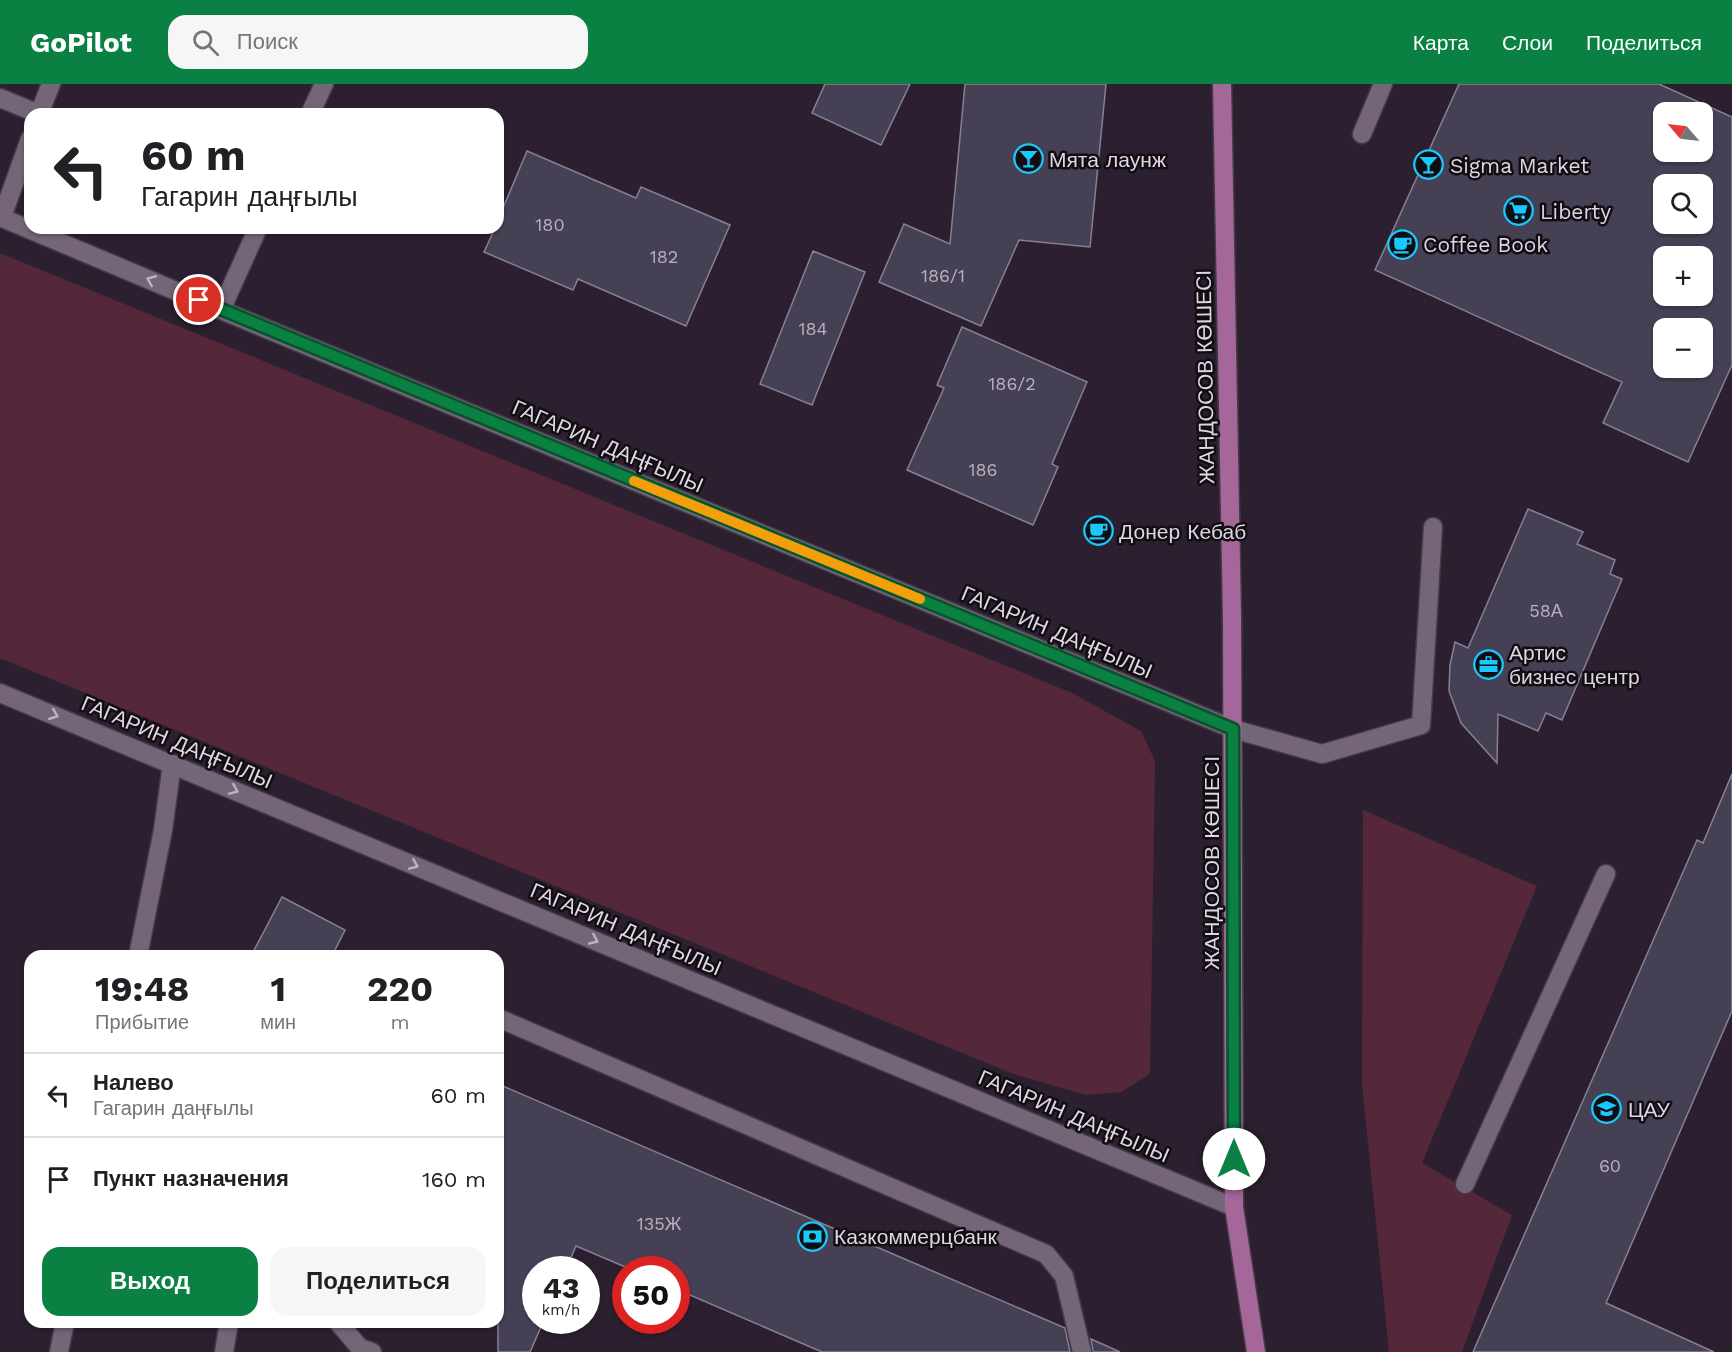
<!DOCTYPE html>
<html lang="ru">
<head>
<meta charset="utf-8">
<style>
	:root { --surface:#fff; --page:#f6f6f6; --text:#202124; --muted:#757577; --line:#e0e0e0; --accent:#0b8043 }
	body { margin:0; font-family:"Work Sans",sans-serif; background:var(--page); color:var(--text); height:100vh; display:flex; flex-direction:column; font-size:22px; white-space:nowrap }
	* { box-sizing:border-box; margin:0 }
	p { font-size:20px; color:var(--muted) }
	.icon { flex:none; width:33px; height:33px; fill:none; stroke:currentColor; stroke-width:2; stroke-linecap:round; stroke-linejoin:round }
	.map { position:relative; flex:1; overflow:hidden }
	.panel { position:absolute; left:24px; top:866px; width:480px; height:378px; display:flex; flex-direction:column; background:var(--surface); border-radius:18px; box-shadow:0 2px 4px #0004 }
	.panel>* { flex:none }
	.banner { position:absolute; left:24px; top:24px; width:480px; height:126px; border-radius:18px; box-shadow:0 2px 4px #0004; background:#fff; color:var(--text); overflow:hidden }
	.needle { width:39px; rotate:298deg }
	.controls { position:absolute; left:1653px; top:18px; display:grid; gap:12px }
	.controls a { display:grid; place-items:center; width:60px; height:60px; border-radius:12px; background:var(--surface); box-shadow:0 2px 4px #0004; font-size:30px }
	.speed { position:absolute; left:522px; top:1172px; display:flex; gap:12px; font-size:30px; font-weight:700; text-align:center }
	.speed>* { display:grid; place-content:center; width:78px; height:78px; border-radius:50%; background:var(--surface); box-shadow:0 2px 4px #0004; line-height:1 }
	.speed small { font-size:15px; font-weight:400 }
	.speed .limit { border:9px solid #d22; background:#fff; color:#111 }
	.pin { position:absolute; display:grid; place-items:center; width:51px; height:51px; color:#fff; margin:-26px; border:3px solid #fff; border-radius:50%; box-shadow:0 2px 6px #0007 }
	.me { position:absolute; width:66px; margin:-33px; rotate:0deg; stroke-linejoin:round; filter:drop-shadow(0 0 4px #0008) }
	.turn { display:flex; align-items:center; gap:21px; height:126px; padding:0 18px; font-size:27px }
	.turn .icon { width:78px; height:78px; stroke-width:2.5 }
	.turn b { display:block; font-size:42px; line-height:51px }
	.eta { display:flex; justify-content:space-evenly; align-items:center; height:102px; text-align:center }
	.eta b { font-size:36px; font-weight:700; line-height:42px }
	.action { display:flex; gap:12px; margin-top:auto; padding:12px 18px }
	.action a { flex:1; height:69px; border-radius:18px; background:var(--accent); color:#fff; font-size:24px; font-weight:700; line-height:69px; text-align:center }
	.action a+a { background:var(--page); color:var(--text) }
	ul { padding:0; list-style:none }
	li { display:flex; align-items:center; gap:18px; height:84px; padding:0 18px; border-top:2px solid var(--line) }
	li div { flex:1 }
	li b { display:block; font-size:22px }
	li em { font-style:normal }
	header { display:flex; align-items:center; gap:36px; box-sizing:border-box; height:84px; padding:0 30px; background:var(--accent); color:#fff }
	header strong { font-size:28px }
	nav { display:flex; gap:33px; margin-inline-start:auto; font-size:21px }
	.search { width:420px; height:54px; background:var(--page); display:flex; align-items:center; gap:15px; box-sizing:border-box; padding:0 21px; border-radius:18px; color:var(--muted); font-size:22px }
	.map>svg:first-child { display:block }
	.green { fill:#55273a }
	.building { fill:#464054; stroke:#878096; stroke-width:1.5; fill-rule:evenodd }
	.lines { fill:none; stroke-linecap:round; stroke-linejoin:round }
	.minor-casing { stroke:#453b48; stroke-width:21 }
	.major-casing { stroke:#453b48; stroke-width:21 }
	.minor { stroke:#746678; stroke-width:18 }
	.major { stroke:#a5679a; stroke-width:18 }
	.oneway { stroke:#beb4c2 }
	.route-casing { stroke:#07532c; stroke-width:15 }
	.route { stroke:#0b8043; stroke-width:10 }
	.slow { stroke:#f59e0b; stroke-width:10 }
	.labels { text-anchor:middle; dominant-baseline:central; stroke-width:5; stroke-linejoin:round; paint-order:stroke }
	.number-label { font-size:18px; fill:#b8b0be }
	.poi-label { font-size:21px; fill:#ded6e1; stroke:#120c13; text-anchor:start }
	.street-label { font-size:21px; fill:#ded6e1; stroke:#120c13 }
</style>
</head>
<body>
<header>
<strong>GoPilot</strong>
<div class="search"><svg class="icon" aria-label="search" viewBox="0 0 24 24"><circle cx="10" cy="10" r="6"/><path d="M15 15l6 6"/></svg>Поиск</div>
<nav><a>Карта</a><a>Слои</a><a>Поделиться</a></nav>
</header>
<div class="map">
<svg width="1732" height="1268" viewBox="0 0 1732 1268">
	<rect width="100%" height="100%" fill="#2c2030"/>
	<g class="green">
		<path d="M0,169l1072,440 69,38 14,30 -5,313 -29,18 -36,3 -74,-22 -1011,-415z"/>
		<path d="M1363,726l174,76 -115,277 90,52 -50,137h-73l-27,-269z"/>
	</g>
	<g class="building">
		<path d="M825,0h85l-29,61 -69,-32z"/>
		<path d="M965,0h141l-16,163 -71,-7 -38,86 -102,-44 25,-58 46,20z"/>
		<path d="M1459,0h200l73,33v248l-44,97 -85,-39 19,-41 -247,-112zM1664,28h38v40h-38zM1664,100h38v40h-38zM1664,172h38v40h-38zM1664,244h38v40h-38z"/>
		<path d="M527,67l109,47 5,-11 89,38 -44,101 -108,-47 -5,11 -89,-38 11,-24h3v-8z"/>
		<path d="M813,167l52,21 -53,133 -52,-21z"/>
		<path d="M962,243l125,55 -35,82 6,3 -25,58 -126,-55 37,-82 -7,-3z"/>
		<path d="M1528,425l55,23 -6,12 38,16 -5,14 12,5 -60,141 -16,-7 -8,18 -40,-17 -1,49 -36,-40 -12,-32 1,-26 5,-23 13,6z"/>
		<path d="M1732,690v237l-126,292 108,49h-241l224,-512 6,3z"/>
		<path d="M282,813l63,33 -13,26h-81z"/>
		<path d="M498,1000l567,244 5,24h-248l-146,-63v-20h-46l-54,-23 -10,23h-30v51h8l-14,32h-32z"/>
		<path d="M1091,1255l29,13h-27z"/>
	</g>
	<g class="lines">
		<defs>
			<g id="minor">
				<path d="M0,14l39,16"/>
				<path d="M39,30l12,-30"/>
				<path d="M310,30l14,-30"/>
				<path d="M1362,50l21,-50"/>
				<path d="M0,133l221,93 1012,419 89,25 99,-29 12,-198"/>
				<path d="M2,133l28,-78"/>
				<path d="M221,226l37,-82"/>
				<path d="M0,609l1234,514"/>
				<path d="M138,872l25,-126 9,-66"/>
				<path d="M498,934l548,236 18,22 18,76"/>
				<path d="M1465,1100l141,-310"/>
				<path d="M338,1238l22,26 12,4"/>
				<path d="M59,1268l6,-30"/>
				<path d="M224,1268l5,-30"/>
			</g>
			<path id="major" d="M1222,0l10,533 2,590 22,145"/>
		</defs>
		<use href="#minor" class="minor-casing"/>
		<use href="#major" class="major-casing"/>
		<use href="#minor" class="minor"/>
		<use href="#major" class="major"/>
	</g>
	<defs><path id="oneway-chevron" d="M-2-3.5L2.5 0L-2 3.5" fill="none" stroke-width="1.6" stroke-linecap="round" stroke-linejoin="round" transform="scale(1.5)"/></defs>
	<g class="oneway">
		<use href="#oneway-chevron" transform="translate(151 196) rotate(-157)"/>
		<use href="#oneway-chevron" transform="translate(54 631) rotate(22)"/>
		<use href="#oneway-chevron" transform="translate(234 706) rotate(23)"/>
		<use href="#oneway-chevron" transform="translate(414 781) rotate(23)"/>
		<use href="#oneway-chevron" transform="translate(594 856) rotate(23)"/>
	</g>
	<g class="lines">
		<defs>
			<path id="route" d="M199,216l1034,429 1,430"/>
		</defs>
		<use href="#route" class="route-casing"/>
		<use href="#route" class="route"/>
		<path class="slow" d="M634,397l286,118"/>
	</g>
	<defs>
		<symbol id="bar-ring" viewBox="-11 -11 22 22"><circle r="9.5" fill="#120c13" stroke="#18cafc" stroke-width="1.5"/><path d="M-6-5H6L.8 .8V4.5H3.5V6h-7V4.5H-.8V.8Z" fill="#18cafc"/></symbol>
		<symbol id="supermarket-ring" viewBox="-11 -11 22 22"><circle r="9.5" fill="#120c13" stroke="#18cafc" stroke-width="1.5"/><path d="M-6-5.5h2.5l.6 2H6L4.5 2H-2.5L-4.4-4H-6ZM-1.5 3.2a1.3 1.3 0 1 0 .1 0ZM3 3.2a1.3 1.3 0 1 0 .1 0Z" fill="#18cafc"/></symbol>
		<symbol id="cafe-ring" viewBox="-11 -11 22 22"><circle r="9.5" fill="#120c13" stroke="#18cafc" stroke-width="1.5"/><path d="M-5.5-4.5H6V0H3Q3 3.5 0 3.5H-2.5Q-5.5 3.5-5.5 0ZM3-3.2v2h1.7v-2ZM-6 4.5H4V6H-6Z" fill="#18cafc"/></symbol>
		<symbol id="office-ring" viewBox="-11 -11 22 22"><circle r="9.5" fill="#120c13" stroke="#18cafc" stroke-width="1.5"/><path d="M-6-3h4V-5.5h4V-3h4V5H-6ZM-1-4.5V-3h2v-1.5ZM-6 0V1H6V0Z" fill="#18cafc"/></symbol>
		<symbol id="university-ring" viewBox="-11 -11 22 22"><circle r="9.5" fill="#120c13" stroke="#18cafc" stroke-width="1.5"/><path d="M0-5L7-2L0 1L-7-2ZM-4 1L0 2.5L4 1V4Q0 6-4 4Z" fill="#18cafc"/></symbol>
		<symbol id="bank-ring" viewBox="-11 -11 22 22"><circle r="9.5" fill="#120c13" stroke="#18cafc" stroke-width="1.5"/><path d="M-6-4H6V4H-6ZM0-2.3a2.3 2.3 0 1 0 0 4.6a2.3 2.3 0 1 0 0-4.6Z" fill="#18cafc"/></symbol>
	</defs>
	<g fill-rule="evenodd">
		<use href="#bar-ring" x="1012" y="58" width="33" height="33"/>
		<use href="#bar-ring" x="1412" y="64" width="33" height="33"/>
		<use href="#supermarket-ring" x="1502" y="110" width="33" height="33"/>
		<use href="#cafe-ring" x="1386" y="144" width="33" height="33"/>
		<use href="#cafe-ring" x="1082" y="430" width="33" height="33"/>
		<use href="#office-ring" x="1472" y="564" width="33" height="33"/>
		<use href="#university-ring" x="1590" y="1008" width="33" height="33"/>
		<use href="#bank-ring" x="796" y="1136" width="33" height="33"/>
	</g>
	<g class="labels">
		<g class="number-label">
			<text x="550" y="140">180</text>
			<text x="664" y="172">182</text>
			<text x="943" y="191">186/1</text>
			<text x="813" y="244">184</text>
			<text x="1012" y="299">186/2</text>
			<text x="983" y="385">186</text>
			<text x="1546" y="526">58А</text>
			<text x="1610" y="1081">60</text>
			<text x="659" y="1139">135Ж</text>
		</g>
		<g class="poi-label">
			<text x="1049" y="75">Мята лаунж</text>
			<text x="1450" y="81">Sigma Market</text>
			<text x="1540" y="127">Liberty</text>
			<text x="1423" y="160">Coffee Book</text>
			<text x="1119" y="447">Донер Кебаб</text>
			<text x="1509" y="568">Артис<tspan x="1509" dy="24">бизнес центр</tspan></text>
			<text x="1628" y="1025">ЦАУ</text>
			<text x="834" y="1152">Казкоммерцбанк</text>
		</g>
		<g class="street-label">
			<text transform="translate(1205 293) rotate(-91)">ЖАНДОСОВ КӨШЕСІ</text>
			<text transform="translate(608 362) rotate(23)">ГАГАРИН ДАҢҒЫЛЫ</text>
			<text transform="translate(1057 548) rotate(23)">ГАГАРИН ДАҢҒЫЛЫ</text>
			<text transform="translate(177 658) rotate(23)">ГАГАРИН ДАҢҒЫЛЫ</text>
			<text transform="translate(1211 779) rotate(-90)">ЖАНДОСОВ КӨШЕСІ</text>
			<text transform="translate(626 845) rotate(23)">ГАГАРИН ДАҢҒЫЛЫ</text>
			<text transform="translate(1074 1032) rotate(23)">ГАГАРИН ДАҢҒЫЛЫ</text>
		</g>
	</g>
</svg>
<div class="controls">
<a><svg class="needle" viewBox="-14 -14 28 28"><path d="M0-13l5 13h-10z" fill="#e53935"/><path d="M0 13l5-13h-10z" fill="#757577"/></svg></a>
<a><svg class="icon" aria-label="search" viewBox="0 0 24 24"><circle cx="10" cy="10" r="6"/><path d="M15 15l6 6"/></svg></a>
<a>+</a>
<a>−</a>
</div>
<div class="speed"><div>43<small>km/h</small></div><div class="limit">50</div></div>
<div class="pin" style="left:199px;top:216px;background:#d93025"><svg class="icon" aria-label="arrive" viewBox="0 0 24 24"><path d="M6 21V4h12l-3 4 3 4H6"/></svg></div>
<svg class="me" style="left:1234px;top:1075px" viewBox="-20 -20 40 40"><circle r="19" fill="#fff"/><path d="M0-13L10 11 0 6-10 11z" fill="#0b8043"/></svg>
<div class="banner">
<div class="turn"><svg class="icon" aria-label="left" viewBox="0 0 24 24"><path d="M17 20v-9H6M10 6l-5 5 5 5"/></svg><div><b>60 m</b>Гагарин даңғылы</div></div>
</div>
<section class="panel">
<div class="eta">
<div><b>19:48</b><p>Прибытие</p></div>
<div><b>1</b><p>мин</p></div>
<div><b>220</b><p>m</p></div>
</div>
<ul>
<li><svg class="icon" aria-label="left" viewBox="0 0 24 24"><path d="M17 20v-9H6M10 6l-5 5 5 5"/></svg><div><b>Налево</b><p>Гагарин даңғылы</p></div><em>60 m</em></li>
<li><svg class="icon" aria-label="arrive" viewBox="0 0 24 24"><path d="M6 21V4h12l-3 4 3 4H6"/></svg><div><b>Пункт назначения</b></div><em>160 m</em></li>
</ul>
<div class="action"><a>Выход</a><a>Поделиться</a></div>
</section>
</div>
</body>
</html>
